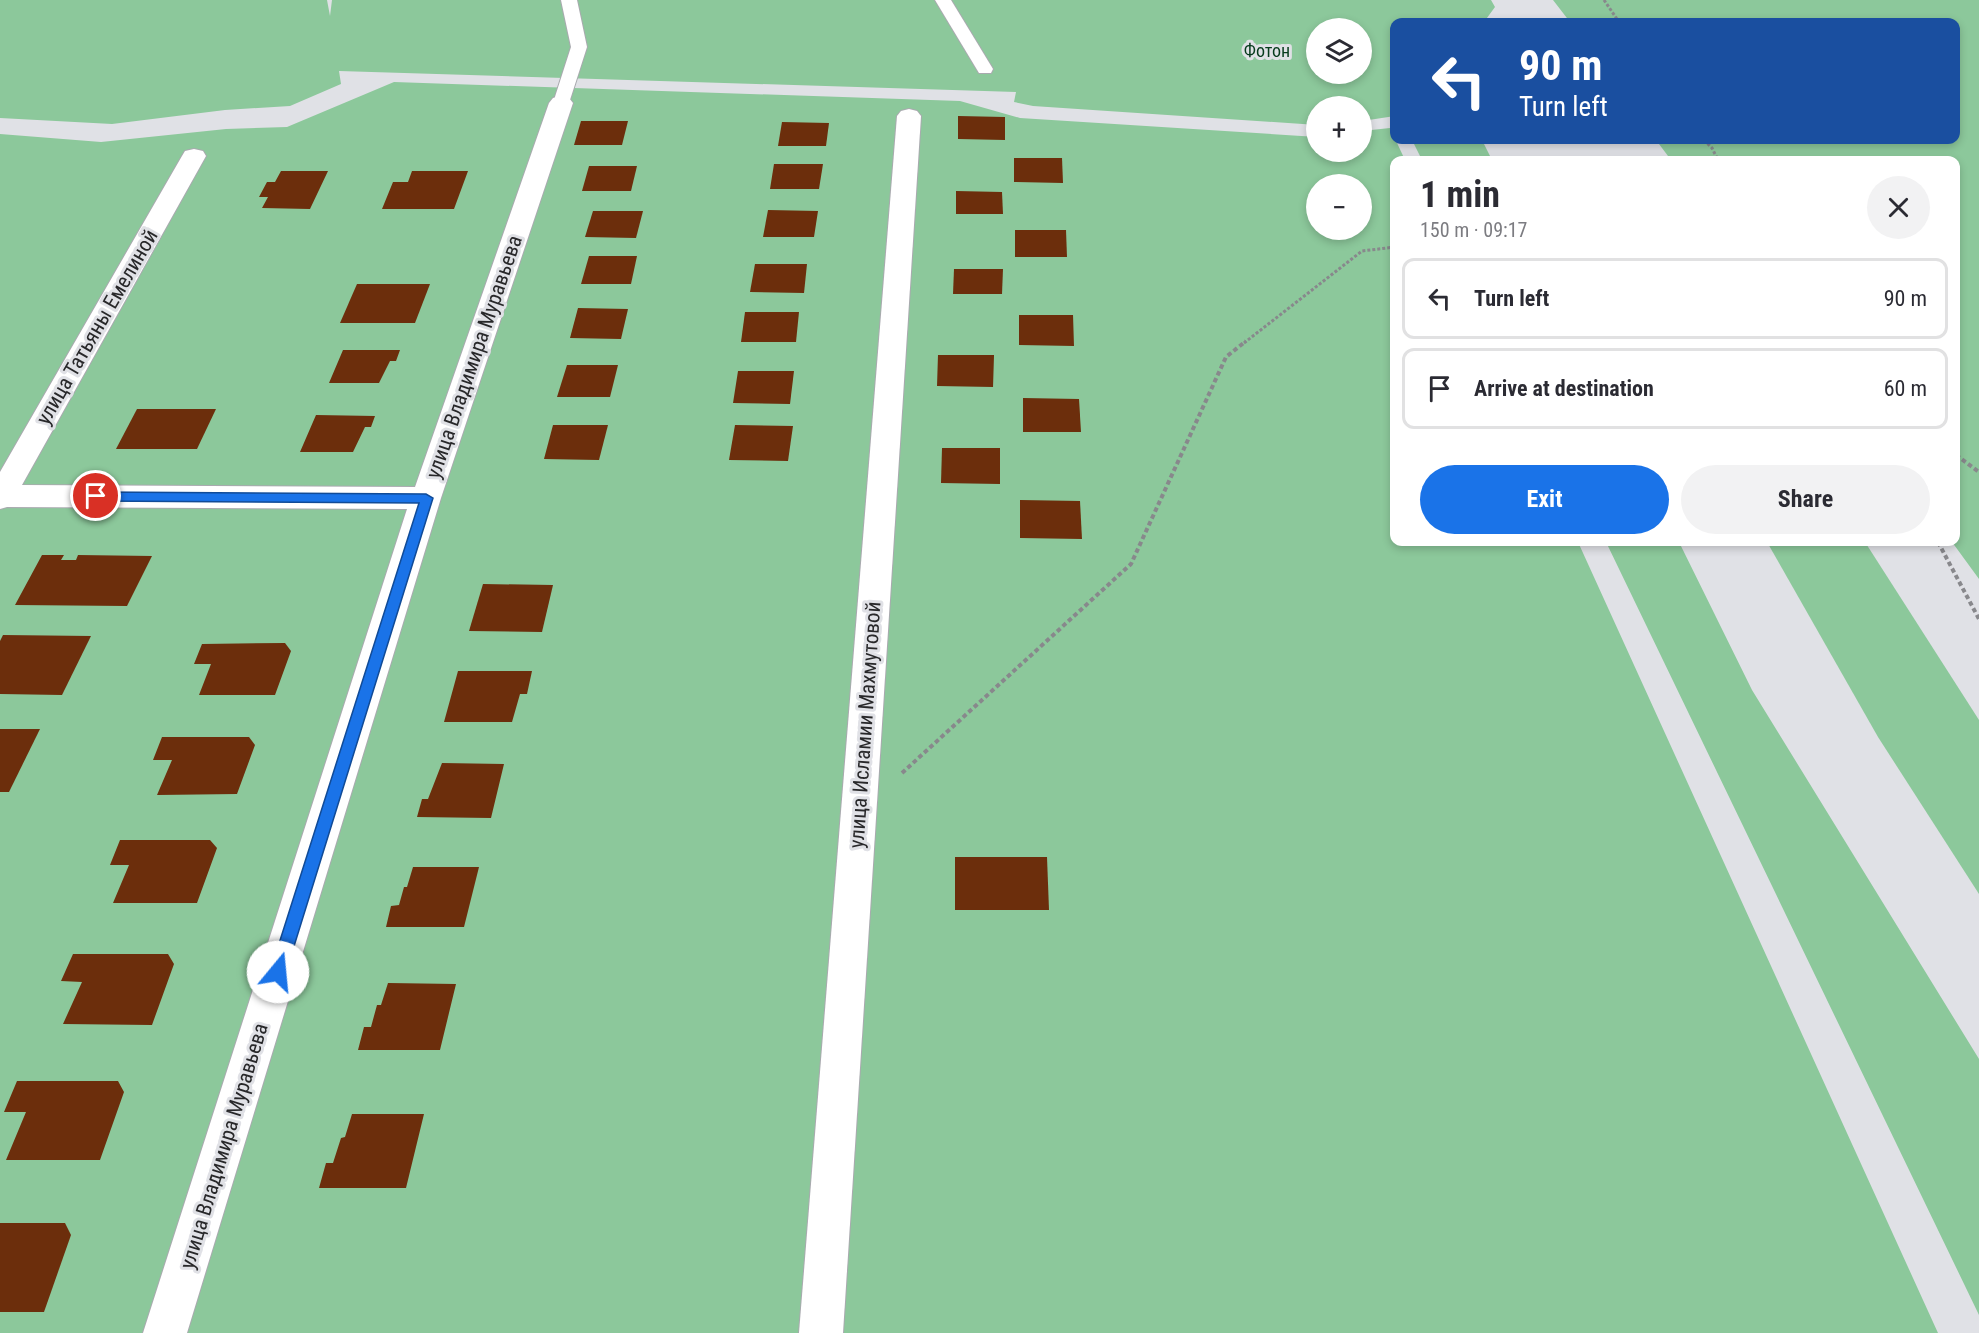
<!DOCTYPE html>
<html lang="en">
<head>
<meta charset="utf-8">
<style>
	:root { --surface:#fff; --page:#f2f2f3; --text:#2b2b33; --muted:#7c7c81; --line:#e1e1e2; --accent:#1a73e8 }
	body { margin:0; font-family:"Roboto Condensed",sans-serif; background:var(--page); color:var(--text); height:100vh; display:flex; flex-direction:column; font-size:22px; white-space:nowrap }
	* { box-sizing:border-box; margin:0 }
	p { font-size:20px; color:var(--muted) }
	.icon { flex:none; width:33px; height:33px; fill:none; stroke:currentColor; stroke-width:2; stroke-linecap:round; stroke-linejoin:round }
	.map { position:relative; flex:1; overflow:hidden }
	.side { position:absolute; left:1390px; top:156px; width:570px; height:390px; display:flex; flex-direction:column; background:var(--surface); border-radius:12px; box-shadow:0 3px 9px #0003 }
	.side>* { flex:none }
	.banner { position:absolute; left:1390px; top:18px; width:570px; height:126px; border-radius:12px; box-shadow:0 3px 9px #0003; background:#1a4fa0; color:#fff; overflow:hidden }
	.fabs { position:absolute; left:1306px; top:18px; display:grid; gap:12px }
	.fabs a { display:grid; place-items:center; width:66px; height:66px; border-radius:50%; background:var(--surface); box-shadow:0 3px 9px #0003; font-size:30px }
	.pin { position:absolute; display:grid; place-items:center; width:51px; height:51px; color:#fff; margin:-26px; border:3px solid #fff; border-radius:50%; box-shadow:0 2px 6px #0007 }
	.me { position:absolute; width:66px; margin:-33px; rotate:17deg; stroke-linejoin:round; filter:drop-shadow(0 0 4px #0008) }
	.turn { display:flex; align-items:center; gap:21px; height:126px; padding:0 30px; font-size:27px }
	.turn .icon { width:78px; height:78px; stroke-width:2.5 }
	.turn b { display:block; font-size:42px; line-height:51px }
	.round { display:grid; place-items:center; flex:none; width:63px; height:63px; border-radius:32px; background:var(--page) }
	.headline { display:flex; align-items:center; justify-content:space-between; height:102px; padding:0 30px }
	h1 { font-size:36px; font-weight:700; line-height:45px }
	.cta { display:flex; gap:12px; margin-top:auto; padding:12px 30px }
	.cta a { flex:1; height:69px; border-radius:36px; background:var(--accent); color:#fff; font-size:24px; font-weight:700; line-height:69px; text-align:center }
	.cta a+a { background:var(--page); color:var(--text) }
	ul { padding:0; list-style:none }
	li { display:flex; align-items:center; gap:18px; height:81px; margin:0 12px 9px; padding:0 18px; border:3px solid var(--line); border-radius:12px }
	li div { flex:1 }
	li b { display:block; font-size:22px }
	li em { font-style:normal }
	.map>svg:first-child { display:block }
	.green { fill:#8cc89b; fill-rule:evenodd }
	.building { fill:#6c2e0c }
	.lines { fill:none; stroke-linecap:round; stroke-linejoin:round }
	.service-casing { stroke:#a9aaaf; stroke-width:2 }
	.minor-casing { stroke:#a9aaaf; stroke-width:2 }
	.path-far1 { stroke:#88888c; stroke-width:3; stroke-dasharray:3 2; stroke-linecap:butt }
	.path { stroke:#88888c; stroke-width:4; stroke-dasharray:4.5 3; stroke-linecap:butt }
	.service { fill:#fff; fill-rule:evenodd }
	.minor { fill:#fff; fill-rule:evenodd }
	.route { fill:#1a73e8; stroke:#114b97; stroke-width:1.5 }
	.labels { text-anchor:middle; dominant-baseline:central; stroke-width:6; stroke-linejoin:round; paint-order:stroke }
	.far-park-label { font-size:18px; fill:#073c1d; stroke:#e0e1e6 }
	.street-label { font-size:21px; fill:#28282a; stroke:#e0e1e6 }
</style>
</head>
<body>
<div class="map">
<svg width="1979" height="1333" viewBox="0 0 1979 1333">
	<rect width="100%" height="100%" fill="#e0e1e6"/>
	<g class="green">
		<path d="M0,0h327l3,16 2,-16h1159l4,7 -11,15h-89v94l-33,5v-15h-45v19l-284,-19 -19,-4 2,-10 -677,-21 2,13 -51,22 -65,4 -113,14 -112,-6zM1317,28h45v46h-45z"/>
		<path d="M1553,0h426v579l-27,-37h4v-382h-285l-15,-20h300v-118h-386z"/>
		<path d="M394,82l566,19 60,17 297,19v15h45v-21l28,-3 15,32h-10v382h183l360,791h-1938v-1199l101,8 125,-13 61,-2zM1317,184h45v46h-45z"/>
		<path d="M1412,140h70l10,20h-70z"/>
		<path d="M1606,542h73l73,148 227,369v256z"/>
		<path d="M1767,542h98l114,178v174l-101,-157z"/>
	</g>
	<g class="building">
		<path d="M958,116l47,1v23l-47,-1z"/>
		<path d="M581,121h47l-6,24h-48z"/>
		<path d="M782,122l47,1 -3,23h-48z"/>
		<path d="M1014,158h48l1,25 -49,-1z"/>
		<path d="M774,164h49l-4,25h-49z"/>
		<path d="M589,166h48l-6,25h-49z"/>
		<path d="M281,171h47l-18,38 -48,-1 6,-11h-9l8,-15h8z"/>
		<path d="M412,171h56l-14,38h-72l11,-27h15z"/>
		<path d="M956,191l46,1 1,22h-47z"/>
		<path d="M768,210l50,1 -4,26h-51z"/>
		<path d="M593,211h50l-7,27 -51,-1z"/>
		<path d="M1015,230h51l1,27h-52z"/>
		<path d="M589,256h48l-6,28h-50z"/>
		<path d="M755,264h52l-3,29 -54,-1z"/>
		<path d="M954,269h49l-1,25h-49z"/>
		<path d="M357,284h73l-15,39h-75z"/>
		<path d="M578,308l50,1 -7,30 -51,-1z"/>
		<path d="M745,312h54l-3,30h-55z"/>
		<path d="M1019,315h54l1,31 -55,-1z"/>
		<path d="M343,350h57l-4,11h-6l-11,22h-50z"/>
		<path d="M938,355h56l-1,32 -56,-1z"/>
		<path d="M567,365h51l-8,32h-53z"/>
		<path d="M738,371h56l-4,33 -57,-1z"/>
		<path d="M1023,398l56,1 2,33h-58z"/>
		<path d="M137,409h79l-19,40h-81z"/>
		<path d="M316,415l59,1 -4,11h-6l-12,25h-53z"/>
		<path d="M553,425h55l-9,35 -55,-1z"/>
		<path d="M735,425l58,1 -5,35 -59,-1z"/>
		<path d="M942,448h58v36l-59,-1z"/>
		<path d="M1020,500l60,1 2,38 -62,-1z"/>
		<path d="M42,555h22l-3,5h15l2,-5 74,1 -25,50 -112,-1z"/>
		<path d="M483,584l70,1 -11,47 -73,-1z"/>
		<path d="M3,635l88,1 -29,59 -62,-1v-53z"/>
		<path d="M285,643l6,8 -16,44h-76l12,-31h-17l8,-20z"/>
		<path d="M458,671h74l-5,23h-7l-8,28h-68z"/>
		<path d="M0,729h40l-31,63h-9z"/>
		<path d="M162,737h87l6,8 -18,49 -80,1 15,-35h-19z"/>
		<path d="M442,763l62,1 -13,54 -74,-1 5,-18h6z"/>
		<path d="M120,840h90l7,8 -20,55h-84l16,-38h-19z"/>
		<path d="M955,857h92l2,53h-94z"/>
		<path d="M413,867h66l-15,60h-78l5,-21 8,-1 5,-18h3z"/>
		<path d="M73,954h95l6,10 -22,61 -89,-1 19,-42 -21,-1z"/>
		<path d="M388,983l68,1 -16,66h-82l6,-23h7l6,-22h4z"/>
		<path d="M17,1081h101l6,11 -24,68h-94l20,-48h-22z"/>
		<path d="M352,1114h72l-18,74h-87l7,-25h7l8,-25 4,-1z"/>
		<path d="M0,1223h65l6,12 -27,77h-44z"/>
	</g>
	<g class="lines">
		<defs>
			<g id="service">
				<path d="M561,0h16l10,47 -18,56 -2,4h-12l-2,-4 18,-56z"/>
				<path d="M935,0h16l42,69 -2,4h-12z"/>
			</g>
			<g id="minor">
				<path d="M561,96l8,2 4,5 -132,395 -254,835h-44l264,-824 -400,-2 -7,2v-37l182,-316 3,-5 9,-2 9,2 3,5 -184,329 393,2 134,-384 4,-5z"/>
				<path d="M909,109l8,2 4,5 -78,1217h-44l98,-1217 4,-5z"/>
			</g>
		</defs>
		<use href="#service" class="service-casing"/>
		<use href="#minor" class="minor-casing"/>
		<g class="path-far1">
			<path d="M1604,0l15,22"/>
			<path d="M1704,140l8,8 6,12"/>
			<path d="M1244,343l118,-92 33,-4"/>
		</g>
		<g class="path">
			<path d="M1956,455l23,17"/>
			<path d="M1938,542l41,77"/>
			<path d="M902,773l229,-209 95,-207 20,-16"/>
		</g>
		<use href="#service" class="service"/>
		<use href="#minor" class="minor"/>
	</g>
	<path class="route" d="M96,492l330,2 7,4 -147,474 -2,5 -6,2 -5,-2 -3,-5 149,-469 -323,-2 -7,-5z"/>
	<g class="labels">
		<g class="far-park-label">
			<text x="1267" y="50">Фотон</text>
		</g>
		<g class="street-label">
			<text transform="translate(97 327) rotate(-60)">улица Татьяны Емелиной</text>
			<text transform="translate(474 357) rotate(-71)">улица Владимира Муравьева</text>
			<text transform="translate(865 725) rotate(-86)">улица Исламии Махмутовой</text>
			<text transform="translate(224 1146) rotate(-73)">улица Владимира Муравьева</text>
		</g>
	</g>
</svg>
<div class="fabs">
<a><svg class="icon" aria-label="layers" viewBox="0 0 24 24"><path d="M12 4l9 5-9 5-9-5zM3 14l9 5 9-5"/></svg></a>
<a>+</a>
<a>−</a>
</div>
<div class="pin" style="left:96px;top:496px;background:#d93025"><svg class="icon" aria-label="arrive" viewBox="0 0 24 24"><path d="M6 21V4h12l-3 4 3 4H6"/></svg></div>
<svg class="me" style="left:278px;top:972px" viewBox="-20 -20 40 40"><circle r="19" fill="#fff"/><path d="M0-13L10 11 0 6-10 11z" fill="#1a73e8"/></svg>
<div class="banner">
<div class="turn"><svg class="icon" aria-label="left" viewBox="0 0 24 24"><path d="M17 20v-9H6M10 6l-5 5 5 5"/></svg><div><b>90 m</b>Turn left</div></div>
</div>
<section class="side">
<div class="headline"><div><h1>1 min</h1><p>150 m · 09:17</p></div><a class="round"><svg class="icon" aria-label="close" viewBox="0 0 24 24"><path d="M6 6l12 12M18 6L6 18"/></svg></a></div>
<ul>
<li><svg class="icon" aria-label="left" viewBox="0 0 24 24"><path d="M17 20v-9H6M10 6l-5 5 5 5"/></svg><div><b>Turn left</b></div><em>90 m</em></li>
<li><svg class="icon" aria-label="arrive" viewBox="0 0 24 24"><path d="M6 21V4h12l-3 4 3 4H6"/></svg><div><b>Arrive at destination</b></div><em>60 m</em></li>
</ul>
<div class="cta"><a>Exit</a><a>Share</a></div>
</section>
</div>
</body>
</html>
